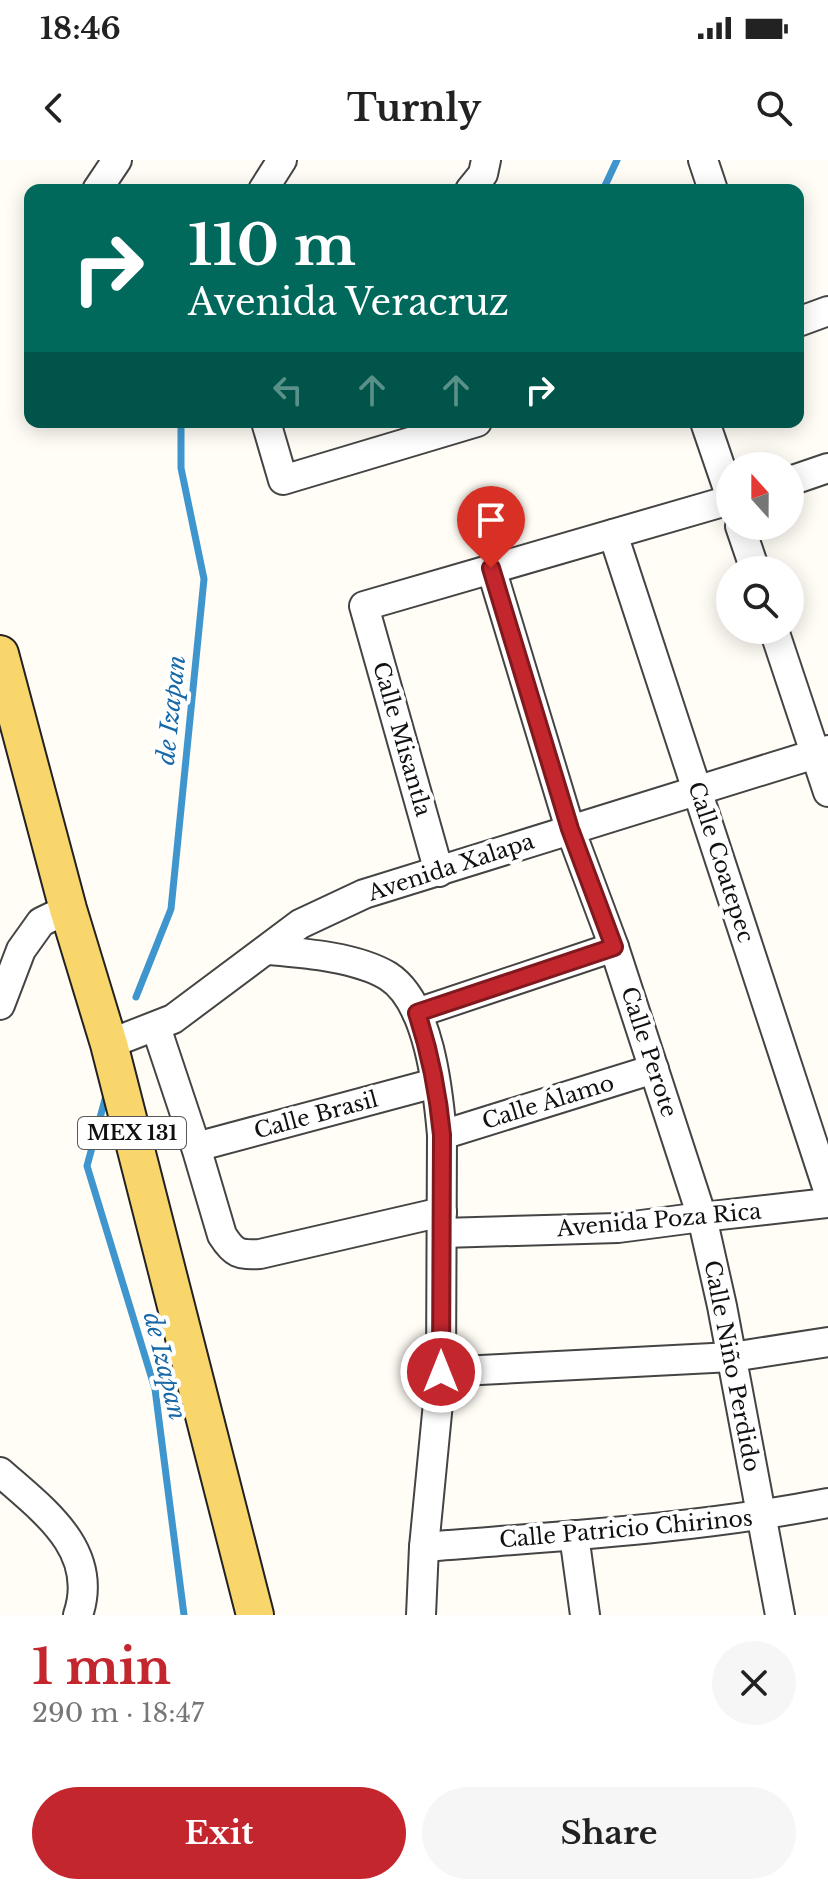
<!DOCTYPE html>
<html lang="en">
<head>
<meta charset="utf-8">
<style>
	:root { --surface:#fff; --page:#f6f6f6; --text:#222; --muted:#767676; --accent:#c4262e }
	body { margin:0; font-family:"Libre Baskerville",serif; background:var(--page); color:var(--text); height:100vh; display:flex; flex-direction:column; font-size:30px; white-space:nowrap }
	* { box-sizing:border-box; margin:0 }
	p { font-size:26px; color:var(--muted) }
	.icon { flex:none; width:44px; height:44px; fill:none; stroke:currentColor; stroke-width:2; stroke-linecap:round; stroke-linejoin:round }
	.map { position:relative; height:1455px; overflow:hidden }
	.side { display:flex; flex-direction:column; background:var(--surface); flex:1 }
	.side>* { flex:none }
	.banner { position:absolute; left:24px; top:24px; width:780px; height:244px; border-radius:16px; box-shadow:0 4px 20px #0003; background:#00695c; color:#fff; overflow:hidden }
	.needle { width:52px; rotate:339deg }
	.tools { position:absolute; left:716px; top:292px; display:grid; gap:16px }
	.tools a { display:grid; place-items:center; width:88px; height:88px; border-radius:50%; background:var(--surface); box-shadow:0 4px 20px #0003; font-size:40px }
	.pin { position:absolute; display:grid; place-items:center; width:68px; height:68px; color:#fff; margin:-82px -34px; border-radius:50% 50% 50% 0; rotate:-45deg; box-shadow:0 0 8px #0007 }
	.pin .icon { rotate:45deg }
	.me { position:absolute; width:88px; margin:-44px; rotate:0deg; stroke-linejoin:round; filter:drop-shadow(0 0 6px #0008) }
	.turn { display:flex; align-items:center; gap:28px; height:168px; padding:0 32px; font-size:36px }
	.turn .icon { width:104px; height:104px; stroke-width:2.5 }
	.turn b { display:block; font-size:56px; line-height:68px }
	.lanes { display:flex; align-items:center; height:76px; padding:0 32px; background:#0003; justify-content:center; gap:40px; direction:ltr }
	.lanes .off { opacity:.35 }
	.round { display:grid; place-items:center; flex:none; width:84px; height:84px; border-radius:42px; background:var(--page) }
	.headline { display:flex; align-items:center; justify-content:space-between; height:136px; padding:0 32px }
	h1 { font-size:48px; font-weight:800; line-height:60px; color:var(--accent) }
	.primary-button { display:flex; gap:16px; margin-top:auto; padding:16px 32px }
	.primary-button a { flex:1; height:92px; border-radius:48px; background:var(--accent); color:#fff; font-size:32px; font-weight:800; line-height:92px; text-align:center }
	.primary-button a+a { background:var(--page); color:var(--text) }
	.status { display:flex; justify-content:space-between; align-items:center; height:56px; padding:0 40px; background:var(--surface); direction:ltr }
	.status svg { height:22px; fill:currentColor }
	header { display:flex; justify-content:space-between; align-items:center; height:104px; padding:0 32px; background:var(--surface); font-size:36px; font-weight:800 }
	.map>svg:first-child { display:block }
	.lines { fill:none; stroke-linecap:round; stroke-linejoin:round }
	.stream { stroke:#3f96cf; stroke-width:7 }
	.minor-casing { stroke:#444; stroke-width:32 }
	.major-casing { stroke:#222; stroke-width:40 }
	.minor { stroke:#fff; stroke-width:28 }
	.major { stroke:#f9d66b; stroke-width:36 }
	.route-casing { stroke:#7f191e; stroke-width:20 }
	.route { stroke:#c4262e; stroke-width:14 }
	.labels { text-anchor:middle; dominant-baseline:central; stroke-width:8; stroke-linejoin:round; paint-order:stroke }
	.shield { fill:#fff; stroke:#585858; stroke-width:2 }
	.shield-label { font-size:20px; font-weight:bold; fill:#111 }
	.street-label { font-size:22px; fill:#111; stroke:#fff }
	.water-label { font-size:24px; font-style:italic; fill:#1768a6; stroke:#fff }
</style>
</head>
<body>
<div class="status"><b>18:46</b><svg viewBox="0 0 49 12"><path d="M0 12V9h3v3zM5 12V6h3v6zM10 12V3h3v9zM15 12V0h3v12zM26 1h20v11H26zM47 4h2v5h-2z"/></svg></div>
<header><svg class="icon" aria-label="back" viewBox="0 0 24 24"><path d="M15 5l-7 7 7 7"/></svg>Turnly<svg class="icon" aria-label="search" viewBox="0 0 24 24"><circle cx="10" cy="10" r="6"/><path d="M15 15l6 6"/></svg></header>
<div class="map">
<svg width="828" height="1455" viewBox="0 0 828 1455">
	<rect width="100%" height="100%" fill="#fffdf5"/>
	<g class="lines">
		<g class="stream">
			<path d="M603,30l14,-30"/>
			<path d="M136,837l35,-88 33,-330 -23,-111v-46"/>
			<path d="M107,932l-20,74 68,223 29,226"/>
		</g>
		<defs>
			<g id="minor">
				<path d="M703,0l10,30"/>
				<path d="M97,30l20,-30"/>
				<path d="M263,30l19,-30"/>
				<path d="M470,30l13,-16 3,-14"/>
				<path d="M798,162l30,-11"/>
				<path d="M266,262l17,58 194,-58"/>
				<path d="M705,262l25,73"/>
				<path d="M790,321l38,-13"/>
				<path d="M740,366l15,44"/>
				<path d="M613,374l215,656"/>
				<path d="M491,408l79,261 44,118 88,270 20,89 58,309"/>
				<path d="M774,470l54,162"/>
				<path d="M439,712l-75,-266 366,-106"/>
				<path d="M268,790c35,3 89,7 120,26 41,26 50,113 54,159l-1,237 -17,175 -3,68"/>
				<path d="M0,845l21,-55 20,-28 27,-13"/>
				<path d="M417,853l197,-66"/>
				<path d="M156,867l40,120 26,88c12,19 17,20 38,19l182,-42"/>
				<path d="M109,884l64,-25 127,-95 64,-30 464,-144"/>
				<path d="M442,975l212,-66"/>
				<path d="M196,987l239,-64"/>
				<path d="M442,1073l176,-5 84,-11 126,-14"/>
				<path d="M441,1212l291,-15 96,-15"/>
				<path d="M0,1312c43,38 100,78 78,143"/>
				<path d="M574,1375l11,80"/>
				<path d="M424,1387c135,-11 271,-18 404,-44"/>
			</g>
			<path id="major" d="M0,494l68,255 41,135 146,571"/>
		</defs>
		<use href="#minor" class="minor-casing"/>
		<use href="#major" class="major-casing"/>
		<use href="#minor" class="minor"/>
		<use href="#major" class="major"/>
	</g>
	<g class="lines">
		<defs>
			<path id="route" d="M441,1212l1,-237c-4,-42 -12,-82 -25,-122l197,-66 -44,-118 -79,-261"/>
		</defs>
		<use href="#route" class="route-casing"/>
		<use href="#route" class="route"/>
	</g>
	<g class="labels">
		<rect class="shield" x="78" y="957" width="108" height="32" rx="6"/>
		<g class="shield-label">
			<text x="132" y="973">MEX 131</text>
		</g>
		<g class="street-label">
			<text transform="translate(402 579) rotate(74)">Calle Misantla</text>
			<text transform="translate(721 702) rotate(72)">Calle Coatepec</text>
			<text transform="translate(451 707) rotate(-18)">Avenida Xalapa</text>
			<text transform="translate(649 892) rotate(72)">Calle Perote</text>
			<text transform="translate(548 942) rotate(-17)">Calle Álamo</text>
			<text transform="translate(316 955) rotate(-15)">Calle Brasil</text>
			<text transform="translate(659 1060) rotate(-5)">Avenida Poza Rica</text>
			<text transform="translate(732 1206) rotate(79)">Calle Niño Perdido</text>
			<text transform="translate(626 1369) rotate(-5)">Calle Patricio Chirinos</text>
		</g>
		<g class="water-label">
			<text transform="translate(171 550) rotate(-84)">de Izapan</text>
			<text transform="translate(165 1206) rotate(76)">de Izapan</text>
		</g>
	</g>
</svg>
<div class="tools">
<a><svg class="needle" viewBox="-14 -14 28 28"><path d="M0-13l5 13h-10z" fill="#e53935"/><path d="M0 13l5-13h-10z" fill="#767676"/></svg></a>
<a><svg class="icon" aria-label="search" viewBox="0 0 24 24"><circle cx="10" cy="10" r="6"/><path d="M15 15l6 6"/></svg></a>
</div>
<div class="pin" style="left:491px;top:408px;background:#d93025"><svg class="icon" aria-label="arrive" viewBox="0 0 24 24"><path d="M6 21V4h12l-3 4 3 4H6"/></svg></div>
<svg class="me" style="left:441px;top:1212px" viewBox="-20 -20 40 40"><circle r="17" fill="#c4262e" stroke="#fff" stroke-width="3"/><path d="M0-11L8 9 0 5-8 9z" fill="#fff"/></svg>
<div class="banner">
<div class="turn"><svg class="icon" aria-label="right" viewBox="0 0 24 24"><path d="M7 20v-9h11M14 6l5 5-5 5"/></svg><div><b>110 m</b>Avenida Veracruz</div></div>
<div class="lanes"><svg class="icon off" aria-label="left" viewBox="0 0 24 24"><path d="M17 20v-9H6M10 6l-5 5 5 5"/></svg><svg class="icon off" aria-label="ahead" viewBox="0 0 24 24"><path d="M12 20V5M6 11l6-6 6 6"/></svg><svg class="icon off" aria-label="ahead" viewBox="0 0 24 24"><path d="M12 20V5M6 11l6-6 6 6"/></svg><svg class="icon" aria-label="right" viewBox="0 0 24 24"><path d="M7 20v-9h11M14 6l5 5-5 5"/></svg></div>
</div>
</div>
<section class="side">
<div class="headline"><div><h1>1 min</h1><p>290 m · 18:47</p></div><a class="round"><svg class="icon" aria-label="close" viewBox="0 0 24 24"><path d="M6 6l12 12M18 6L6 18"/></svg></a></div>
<div class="primary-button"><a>Exit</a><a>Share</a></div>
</section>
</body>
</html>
